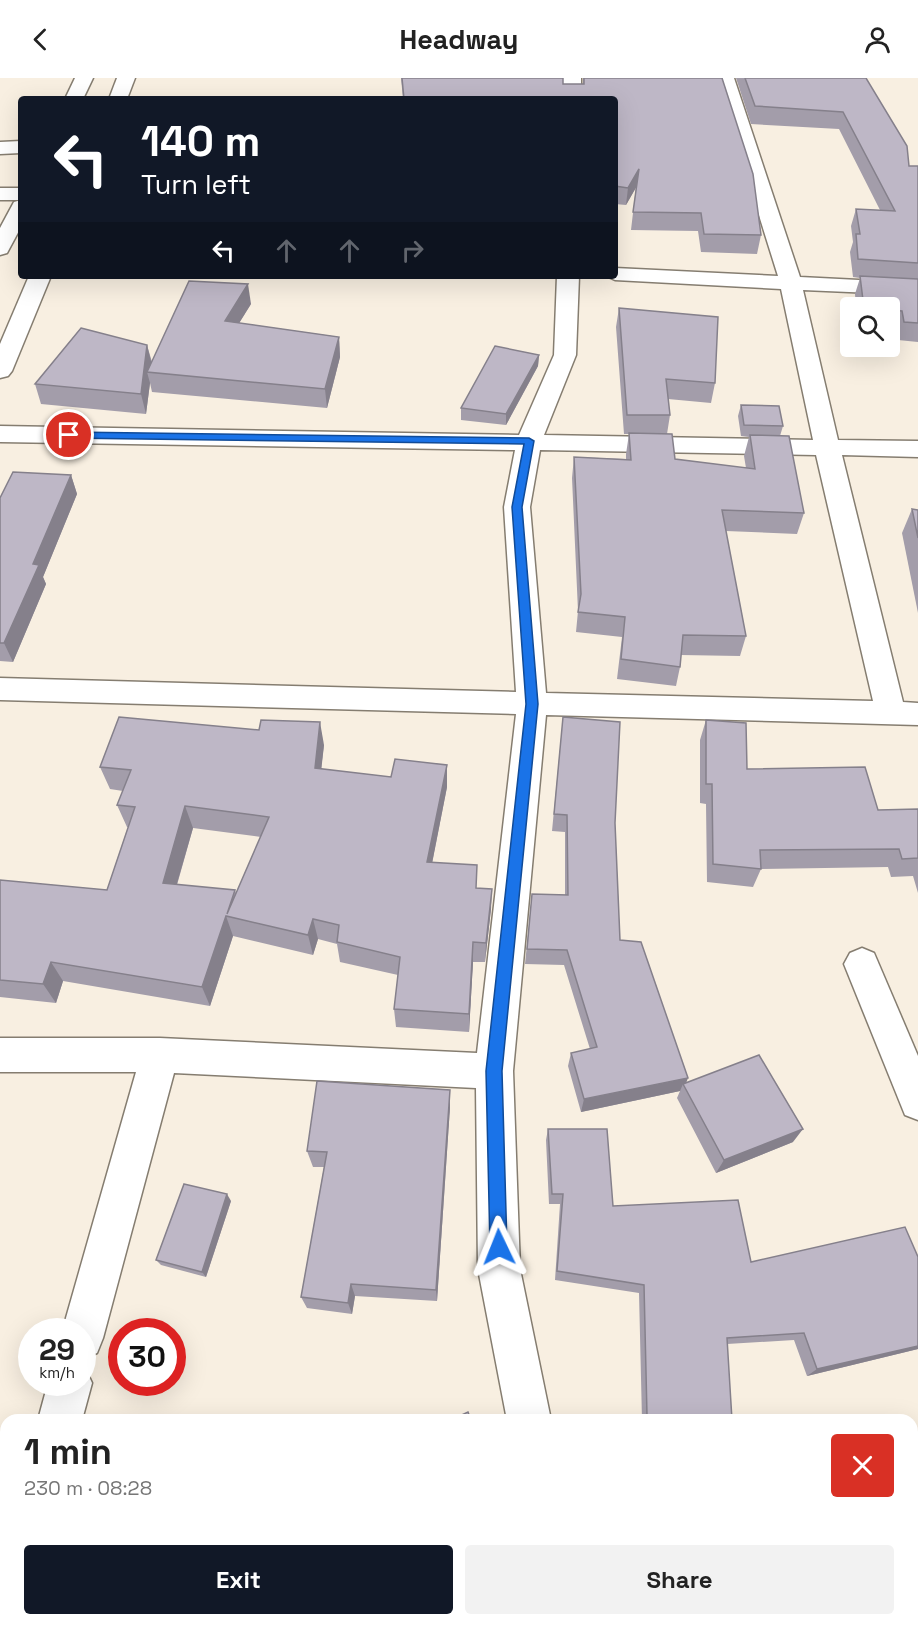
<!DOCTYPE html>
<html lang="en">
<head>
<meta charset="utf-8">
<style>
	:root { --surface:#fff; --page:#f2f2f2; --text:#222; --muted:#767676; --accent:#111827 }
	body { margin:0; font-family:"Space Grotesk",sans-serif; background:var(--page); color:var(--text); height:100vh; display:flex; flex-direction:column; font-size:22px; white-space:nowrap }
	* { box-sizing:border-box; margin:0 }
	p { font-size:20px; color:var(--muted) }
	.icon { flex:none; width:33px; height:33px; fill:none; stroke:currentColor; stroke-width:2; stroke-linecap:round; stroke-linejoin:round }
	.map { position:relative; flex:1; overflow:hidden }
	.drawer { position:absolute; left:0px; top:1336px; width:918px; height:212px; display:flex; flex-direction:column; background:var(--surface); border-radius:18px 18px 0 0; box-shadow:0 6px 24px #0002 }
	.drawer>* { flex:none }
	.hud { position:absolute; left:18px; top:18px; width:600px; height:183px; border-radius:6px; box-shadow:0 6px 24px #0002; background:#111827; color:#fff; overflow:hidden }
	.fabs { position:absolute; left:840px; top:219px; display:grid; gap:12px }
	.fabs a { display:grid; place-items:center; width:60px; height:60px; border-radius:6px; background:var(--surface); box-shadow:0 6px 24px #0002; font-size:30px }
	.speed { position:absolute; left:18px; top:1240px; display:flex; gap:12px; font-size:30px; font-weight:700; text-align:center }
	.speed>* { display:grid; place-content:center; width:78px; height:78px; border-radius:50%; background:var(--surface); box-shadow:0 6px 24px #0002; line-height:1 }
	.speed small { font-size:15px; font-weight:400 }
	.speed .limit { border:9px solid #d22; background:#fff; color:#111 }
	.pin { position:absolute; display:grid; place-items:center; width:51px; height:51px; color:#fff; margin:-26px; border:3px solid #fff; border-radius:50%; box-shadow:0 2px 6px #0007 }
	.me { position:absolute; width:66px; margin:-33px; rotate:358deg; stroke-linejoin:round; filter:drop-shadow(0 0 4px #0008) }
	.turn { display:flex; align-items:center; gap:21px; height:126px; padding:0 24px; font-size:27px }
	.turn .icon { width:78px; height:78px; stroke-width:2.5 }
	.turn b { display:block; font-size:42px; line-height:51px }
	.lanes { display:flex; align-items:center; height:57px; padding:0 24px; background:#0003; justify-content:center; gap:30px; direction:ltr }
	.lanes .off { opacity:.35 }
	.round { display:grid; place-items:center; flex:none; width:63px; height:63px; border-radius:6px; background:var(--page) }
	.overview { display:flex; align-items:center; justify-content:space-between; height:102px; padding:0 24px }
	h1 { font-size:36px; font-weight:600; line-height:45px }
	.primary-button { display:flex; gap:12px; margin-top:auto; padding:12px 24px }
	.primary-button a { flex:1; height:69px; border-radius:6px; background:var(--accent); color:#fff; font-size:24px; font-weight:600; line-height:69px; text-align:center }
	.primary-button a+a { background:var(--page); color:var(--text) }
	header { display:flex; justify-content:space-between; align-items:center; height:78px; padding:0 24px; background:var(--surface); font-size:27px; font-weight:600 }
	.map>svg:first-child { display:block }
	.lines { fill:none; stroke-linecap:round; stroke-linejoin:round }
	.street-casing { stroke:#857d70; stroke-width:3 }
	.secondary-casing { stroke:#857d70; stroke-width:3 }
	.street { fill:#fff; fill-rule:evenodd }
	.secondary { fill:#fff; fill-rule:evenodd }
	.wall { fill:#a39daa; fill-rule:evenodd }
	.shaded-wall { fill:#85808b }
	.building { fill:#beb7c6; stroke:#85808b; stroke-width:1.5; fill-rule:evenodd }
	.route { fill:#1a73e8; stroke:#114b97; stroke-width:1.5 }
</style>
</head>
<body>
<header><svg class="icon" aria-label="back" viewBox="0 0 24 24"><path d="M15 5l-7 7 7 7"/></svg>Headway<svg class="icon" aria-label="person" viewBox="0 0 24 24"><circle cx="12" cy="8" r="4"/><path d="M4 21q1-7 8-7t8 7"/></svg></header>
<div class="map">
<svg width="918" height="1547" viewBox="0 0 918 1547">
	<rect width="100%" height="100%" fill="#f8efe1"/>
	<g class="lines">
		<defs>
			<g id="street">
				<rect x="563" y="0" width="18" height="21"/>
				<path d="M716,0h18l66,199 118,6v12l-115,-5 35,150 80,1v16l-76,-2 61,247 15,1v22l-372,-10 -33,356 7,198 31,151h-44l-29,-151 -2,-181 -302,-15 -71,265 -6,15 -15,6v-27h-20l74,-260h-136v-34h160l317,15 39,-339 -516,-14v-22l516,14 -12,-185 11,-57 -515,-8v-16l519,9 35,-80 3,-79h22l-3,79 -32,80 269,5 -32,-151 -166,-9 -9,-4h9v-8l163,8zM540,372l276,5 57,246 -327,-8 -16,-186z"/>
				<path d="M21,63v12l-21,1v-12z"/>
				<rect x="0" y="110" width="21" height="12"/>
				<path d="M862,870l12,5 44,103v64l-13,-5 -61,-151 6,-11z"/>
				<path d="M82,1288l3,2 7,15 -10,37h-44l10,-37h34z"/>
				<path d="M6,1529v13h43v5h-48z"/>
				<path d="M557,1542h48l1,5h-48z"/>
			</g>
			<g id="secondary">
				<path d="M75,0h18l-10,21h-18z"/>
				<path d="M117,0h18l-8,21h-18z"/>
				<path d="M21,122v27l-14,26 -7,2v-27l14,-26z"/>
				<path d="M29,198h22l-39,95 -4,5 -8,2v-34z"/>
			</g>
		</defs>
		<use href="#street" class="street-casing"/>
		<use href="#secondary" class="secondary-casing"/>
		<use href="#street" class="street"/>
		<use href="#secondary" class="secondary"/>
	</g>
	<g class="wall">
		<path d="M401,0h162v6h20v-6h139l39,157 -4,19 -56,-2 -3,-21 -67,-1 5,-43 -10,18 -11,-1v-105h-212z"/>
		<path d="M736,0h130l43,88h9v176l-20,-2 -2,-11h-6v-21h-34l-1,-14 5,-16 -7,-1 -3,-25 3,-10 -2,-16 5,-17 24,1 -41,-81 -88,-5z"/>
		<path d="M251,226l-12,19 100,14 1,20 -13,51 -175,-16 -2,-9 -4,31 -105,-10 -6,-20 112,-39 5,17z"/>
		<path d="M619,230l96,75 -4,20 -43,-4 2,16 -3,19 8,25 71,9 -2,-12 5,-19 -8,-1 -3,-20 3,-11 42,21 -3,10 24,77 -7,21 -71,-3 20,105 -6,20 -59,-1 -1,12 -4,19 -59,-7 5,-42 -46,-5 2,-21 -6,-133 2,-21 52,2v-5l3,-20h-5l-8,-107z"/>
		<path d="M539,277l-1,11 -32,59 -45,-5v-12z"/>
		<path d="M71,397l6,19 -34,83 3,7 -33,78 -13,-1v-163z"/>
		<path d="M912,431l6,1v103l-16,-80z"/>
		<path d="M563,639l52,106 5,117 66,142 107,60 -77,31 -39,-75 3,-7 -99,21 -13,-46 3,-13 19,-4 -26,-84 -39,-1 7,-70 33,1v-63l-13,-1z"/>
		<path d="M706,642l41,49 131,41 40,-1v84l-5,-17 -22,1 -3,-10 -127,2 -8,18 -46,-5 -1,-78 -6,-1v-63z"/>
		<path d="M324,667l-3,24 70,8 56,-12v22l-15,76 44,25 15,21 -6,53h-12l-4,70 -73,-5 -2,-18 4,-34 -58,-13 -3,-18 -19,-5 -5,16 -80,-19 -23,70 -147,-25 -7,22 -56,-6v-117l107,10 21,-63h-1l-10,-22 6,-14 -13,-2 -10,-22zM193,750l68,9 -25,56 -1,-3 -58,-5z"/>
		<path d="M450,1029l-13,194 -82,-5 -3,18 -45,-6 -6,-11 23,-130h-11l-6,-16z"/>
		<path d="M548,1051l65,77 138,56 167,87 -111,27 -13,-36 -67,4 5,76h-90l-3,-127 -84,-13 5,-76h-11l-3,-64z"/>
		<path d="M231,1123l-25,76 -45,-12 -5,-5z"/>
	</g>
	<g class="shaded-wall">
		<path d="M639,91l-2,17 -11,19 2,-17z"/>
		<path d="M248,206l3,20 -23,37 -3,-20z"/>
		<path d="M339,259l1,20 -13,51 -2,-19z"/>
		<path d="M147,267l5,20 -5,7 3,11 -4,31 -5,-20z"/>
		<path d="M539,277l-1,11 -32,59v-11z"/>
		<path d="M71,397l6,19 -34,83 3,7 -33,78 -9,-19 29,-79z"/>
		<path d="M320,644l4,23 -5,45 -4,-22z"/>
		<path d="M447,687v22l-19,97 -1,-22z"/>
		<path d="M185,728l8,22 -22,76 -8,-21z"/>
		<path d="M492,811l-1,20 -6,53 1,-19z"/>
		<path d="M226,838l7,20 -23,70 -8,-19z"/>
		<path d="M313,841l5,20 -5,16 -5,-20z"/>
		<path d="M473,864v20l-4,70v-18z"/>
		<path d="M51,884l12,19 -7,22 -13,-19z"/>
		<path d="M688,1000l-3,8 -2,-2 -3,7 -99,21 3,-13z"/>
		<path d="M450,1012v17l-13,194 -1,-11z"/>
		<path d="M803,1051l-10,13 -77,31 8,-13z"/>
		<path d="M227,1116l4,7 -25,76 -4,-5z"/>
		<path d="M351,1206l4,12 -3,18 -4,-11z"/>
		<path d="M918,1268v3l-111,27 10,-7z"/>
		<path d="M180,1542h10l-13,5h-9z"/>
	</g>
	<g class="building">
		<path d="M402,0h161v6h21v-6h138l31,96 8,61 -57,-1 -3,-21 -68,-1 6,-43 -11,19 -13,-2v-87h-211z"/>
		<path d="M745,0h121l41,68 2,20h9v97l-60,-4 -2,-25h4l-4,-25 39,2 -52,-99 -88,-6z"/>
		<path d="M860,198l58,3v44l-14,-1 -2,-11 -12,-1v-2h-26z"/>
		<path d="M189,203l59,3 -23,37 114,16 -14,52 -178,-17z"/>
		<path d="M619,230l99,9 -3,66 -49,-4 4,36h-43z"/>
		<path d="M81,250l66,17 -6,49 -106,-10z"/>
		<path d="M495,268l44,9 -33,59 -45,-6z"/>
		<path d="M741,327l38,1 4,20 -39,-1z"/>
		<path d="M629,355l43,1 3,25 80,10 -5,-34 39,1 15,77 -82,-3 24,126 -63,-1 -3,32 -59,-8 4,-42 -47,-5 3,-18 -7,-137 57,3z"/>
		<path d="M13,394l58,3 -38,89 6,1 -35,78h-4v-145z"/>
		<path d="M912,431l6,1v28z"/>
		<path d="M119,639l140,13 2,-10 59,2 -5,46 76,9 4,-18 52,6 -20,97 50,3 -1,23 16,1 -6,54 -13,-1 -4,72 -75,-5 6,-52 -63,-15 2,-17 -26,-6 -5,16 -82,-19 -24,71 -151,-25 -8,22 -43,-4v-100l107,10 28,-83 -18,-2 14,-35 -31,-3zM185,728l84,11 -42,97 8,-24 -72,-7z"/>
		<path d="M563,639l57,5 -5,101 5,117 21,2 47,136 -104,21 -13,-46 26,-6 -30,-97 -40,-1 5,-55 36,1 -1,-80 -13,-1z"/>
		<path d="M706,642l40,3 1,46 118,-2 13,43 40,-1v49l-16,1 -3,-10 -139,1 1,19 -48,-5 -1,-80h-6z"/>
		<path d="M759,977l44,74 -79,31 -41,-76z"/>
		<path d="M317,1003l133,9 -14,200 -85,-6 -3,19 -47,-6 26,-145 -20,-1z"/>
		<path d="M548,1051h59l6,77 125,-6 13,62 154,-35 13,30v89l-101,23 -13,-36 -77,5 5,82h-24l-61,-5 -3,-130 -87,-14 6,-77h-11z"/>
		<path d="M184,1106l43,10 -25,78 -46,-12z"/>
		<path d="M468,1334l3,8h-20z"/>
		<path d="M140,1542h40l-12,5h-27z"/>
		<path d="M309,1542h220l1,5h-221z"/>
	</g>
	<path class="route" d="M69,354l460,6 5,3 -12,66 16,197 -36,367 5,176 -2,6 -6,3 -6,-3 -3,-6 -4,-176 40,-367 -14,-197 12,-63 -459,-6 -1,-3z"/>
</svg>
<div class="fabs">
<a><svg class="icon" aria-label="search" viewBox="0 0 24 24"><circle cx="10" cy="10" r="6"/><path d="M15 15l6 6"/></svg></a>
</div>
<div class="speed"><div>29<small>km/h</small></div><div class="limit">30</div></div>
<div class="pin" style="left:69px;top:357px;background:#d93025"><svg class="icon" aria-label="arrive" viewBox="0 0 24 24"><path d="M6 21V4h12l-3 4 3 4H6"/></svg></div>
<svg class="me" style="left:499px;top:1169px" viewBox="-20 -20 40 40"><path d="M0-17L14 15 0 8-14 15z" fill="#1a73e8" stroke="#fff" stroke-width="4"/></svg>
<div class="hud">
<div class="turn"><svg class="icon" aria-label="left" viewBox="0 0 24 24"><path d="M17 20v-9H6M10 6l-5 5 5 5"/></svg><div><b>140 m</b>Turn left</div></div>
<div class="lanes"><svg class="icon" aria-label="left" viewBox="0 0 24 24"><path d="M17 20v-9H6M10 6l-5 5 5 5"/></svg><svg class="icon off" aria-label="ahead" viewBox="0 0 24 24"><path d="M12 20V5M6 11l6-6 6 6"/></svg><svg class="icon off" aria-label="ahead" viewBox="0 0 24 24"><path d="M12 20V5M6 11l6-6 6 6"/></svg><svg class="icon off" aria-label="right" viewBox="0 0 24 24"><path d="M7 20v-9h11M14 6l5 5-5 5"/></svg></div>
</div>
<section class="drawer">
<div class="overview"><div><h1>1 min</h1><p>230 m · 08:28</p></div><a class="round" style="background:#d93025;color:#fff"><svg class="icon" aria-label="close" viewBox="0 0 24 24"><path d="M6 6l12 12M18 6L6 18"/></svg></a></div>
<div class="primary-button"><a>Exit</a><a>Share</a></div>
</section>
</div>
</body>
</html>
